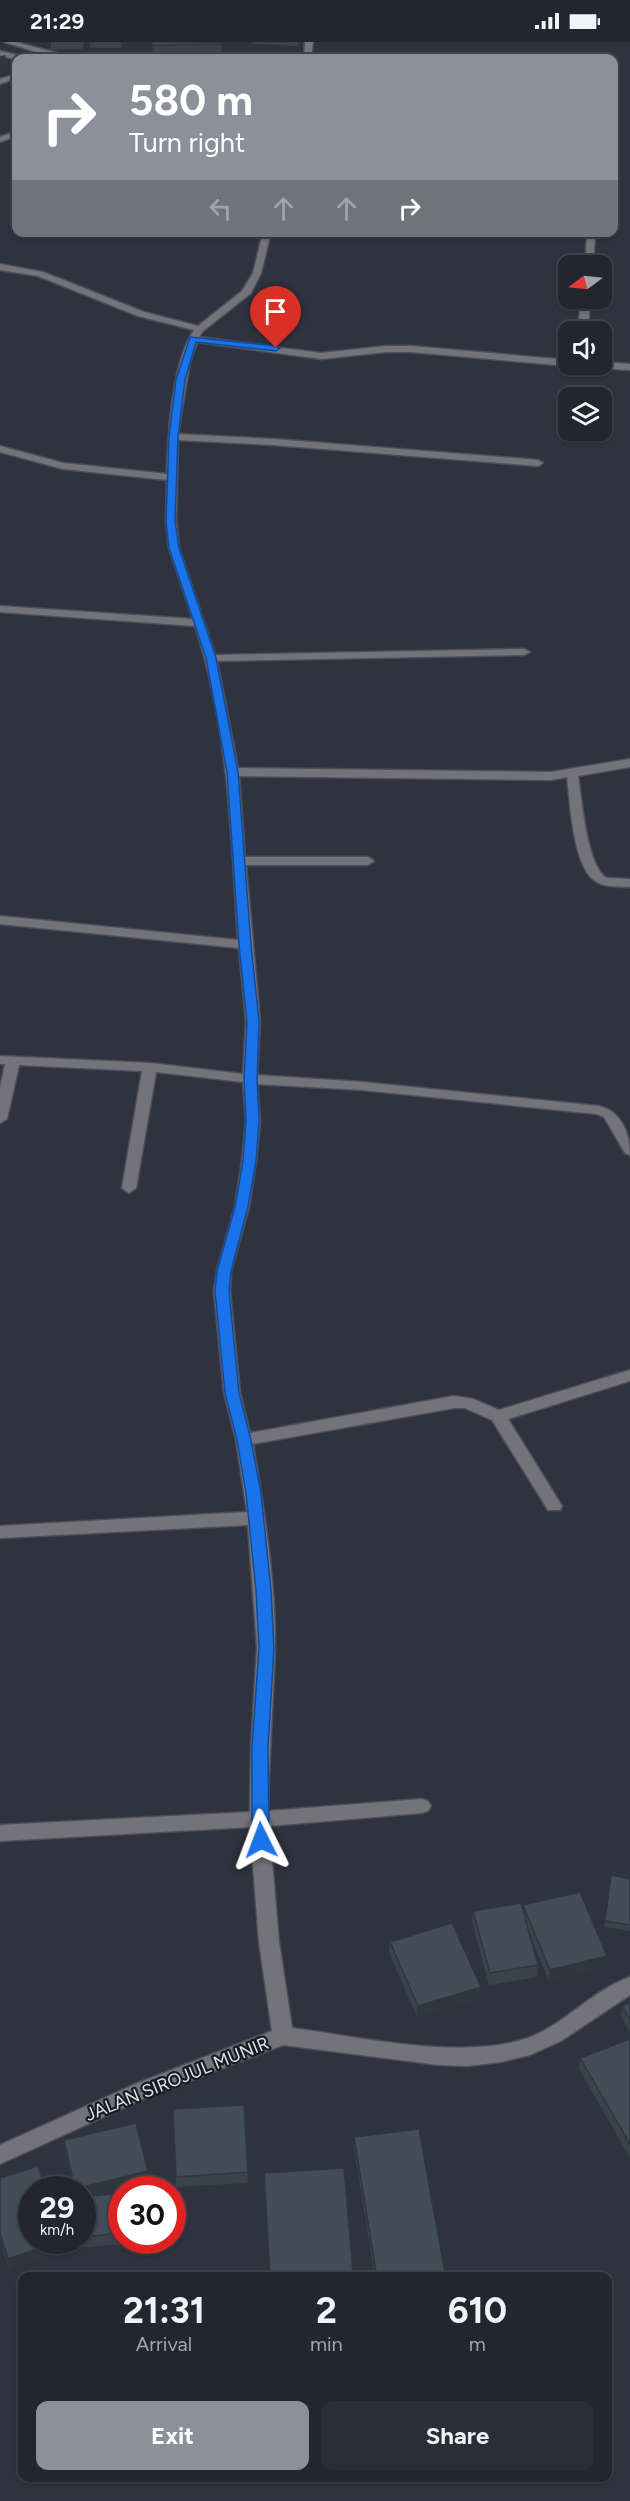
<!DOCTYPE html>
<html lang="en">
<head>
<meta charset="utf-8">
<style>
	:root { --surface:#23262f; --page:#2b2e37; --text:#f1f3f6; --muted:#a3a5aa; --line:#40434b; --accent:#8c9099 }
	body { margin:0; font-family:Figtree,sans-serif; background:var(--page); color:var(--text); height:100vh; display:flex; flex-direction:column; font-size:22px; white-space:nowrap }
	* { box-sizing:border-box; margin:0 }
	p { font-size:20px; color:var(--muted) }
	.icon { flex:none; width:33px; height:33px; fill:none; stroke:currentColor; stroke-width:2; stroke-linecap:round; stroke-linejoin:round }
	.map { position:relative; flex:1; overflow:hidden }
	.sheet { position:absolute; left:18px; top:2230px; width:594px; height:210px; display:flex; flex-direction:column; background:var(--surface); border-radius:12px; box-shadow:0 2px 4px #0004,0 0 0 2px var(--line) }
	.sheet>* { flex:none }
	.hud { position:absolute; left:12px; top:12px; width:606px; height:183px; border-radius:12px; box-shadow:0 2px 4px #0004,0 0 0 2px var(--line); background:#8c9099; color:#fff; overflow:hidden }
	.needle { width:39px; rotate:255deg }
	.controls { position:absolute; left:558px; top:213px; display:grid; gap:12px }
	.controls a { display:grid; place-items:center; width:54px; height:54px; border-radius:12px; background:var(--surface); box-shadow:0 2px 4px #0004,0 0 0 2px var(--line); font-size:30px }
	.speed { position:absolute; left:18px; top:2134px; display:flex; gap:12px; font-size:30px; font-weight:700; text-align:center }
	.speed>* { display:grid; place-content:center; width:78px; height:78px; border-radius:50%; background:var(--surface); box-shadow:0 2px 4px #0004,0 0 0 2px var(--line); line-height:1 }
	.speed small { font-size:15px; font-weight:400 }
	.speed .limit { border:9px solid #d22; background:#fff; color:#111 }
	.pin { position:absolute; display:grid; place-items:center; width:51px; height:51px; color:#fff; margin:-62px -26px; border-radius:50% 50% 50% 0; rotate:-45deg; box-shadow:0 0 6px #0007 }
	.pin .icon { rotate:45deg }
	.me { position:absolute; width:66px; margin:-33px; rotate:357deg; stroke-linejoin:round; filter:drop-shadow(0 0 4px #0008) }
	.turn { display:flex; align-items:center; gap:21px; height:126px; padding:0 18px; font-size:27px }
	.turn .icon { width:78px; height:78px; stroke-width:2.5 }
	.turn b { display:block; font-size:42px; line-height:51px }
	.lanes { display:flex; align-items:center; height:57px; padding:0 18px; background:#0003; justify-content:center; gap:30px; direction:ltr }
	.lanes .off { opacity:.35 }
	.eta { display:flex; justify-content:space-evenly; align-items:center; height:102px; text-align:center }
	.eta b { font-size:36px; font-weight:700; line-height:42px }
	.action { display:flex; gap:12px; margin-top:auto; padding:12px 18px }
	.action a { flex:1; height:69px; border-radius:12px; background:var(--accent); color:#fff; font-size:24px; font-weight:700; line-height:69px; text-align:center }
	.action a+a { background:var(--page); color:var(--text) }
	.status { display:flex; justify-content:space-between; align-items:center; height:42px; padding:0 30px; background:var(--surface); direction:ltr }
	.status svg { height:16px; fill:currentColor }
	.map>svg:first-child { display:block }
	.lines { fill:none; stroke-linecap:round; stroke-linejoin:round }
	.minor-casing { stroke:#4b4f5a; stroke-width:3 }
	.minor { fill:#75737a; fill-rule:evenodd }
	.wall { fill:#3a424c }
	.shaded-wall { fill:#2f363e }
	.building { fill:#434d58; stroke:#2f363e; stroke-width:1.5 }
	.route { fill:#1a73e8; stroke:#114b97; stroke-width:1.5 }
	.labels { text-anchor:middle; dominant-baseline:central; stroke-width:4.5; stroke-linejoin:round; paint-order:stroke }
	.near-street-label { font-size:18px; fill:#e0e2ea; stroke:#191b20 }
</style>
</head>
<body>
<div class="status"><b>21:29</b><svg viewBox="0 0 49 12"><path d="M0 12V9h3v3zM5 12V6h3v6zM10 12V3h3v9zM15 12V0h3v12zM26 1h20v11H26zM47 4h2v5h-2z"/></svg></div>
<div class="map">
<svg width="630" height="2459" viewBox="0 0 630 2459">
	<rect width="100%" height="100%" fill="#2f333f"/>
	<g class="lines">
		<defs>
			<g id="minor">
				<path d="M4,0h12l60,16 -24,-1z"/>
				<path d="M305,0h8l-2,16h-7z"/>
				<path d="M0,9l21,5 1,2 -6,2 -16,-5z"/>
				<path d="M210,12l1,2 -4,2h-107l4,-2z"/>
				<path d="M16,32v4l-16,6v-5z"/>
				<path d="M16,89v5l-16,6v-5z"/>
				<path d="M263,190h8l-10,41 -10,20 -48,38 -4,6 122,16 65,-7h25l157,14v4h4l-4,2 -157,-14h-25l-65,7 -124,-17 -7,20 -12,72 95,5 265,21 5,3 -5,3 -265,-21 -95,-5 -2,81 3,27 36,107 309,-6 6,3 -6,3 -307,6 21,107 313,4 79,-13v8l-52,9c4,23 8,90 29,102l23,1v8c-12,-1 -27,1 -36,-7 -21,-15 -24,-78 -27,-103l-16,3 -312,-4 6,81h123l6,4 -6,4h-122l14,156 -3,54 105,7 237,24c22,5 31,27 31,49l-5,-2 -21,-36 -7,-3 -235,-24 -105,-6 3,37 -4,40 -7,46 -18,64 -1,20 10,102 10,40 204,-37 19,3 26,11 131,-40v11l-122,38 54,87 -2,4h-12l-56,-90 -27,-12h-11l-201,36c11,66 23,139 22,206 -2,53 -6,107 -7,161l154,-12 6,2 3,5 -3,5 -6,2 -153,13 10,116 13,86c68,9 172,33 236,10 37,-14 65,-48 102,-61v18l-69,46 -31,14 -29,7 -33,4 -29,-1 -156,-20 -136,52 -147,67v-19l133,-60 139,-54 -13,-89 -9,-115 -250,14v-16l250,-13 1,-65 6,-99 -9,-123 -248,13v-12l247,-14 -11,-72 -12,-47 -10,-102 3,-20 18,-64 7,-46 4,-40 -3,-39 -87,-10 -20,116 -7,5 -7,-5 20,-117 -123,-6 -12,54 -7,4v-35l5,-24h-5v-8l150,7 93,11 3,-53 -7,-73 -239,-24v-8l238,24c-7,-105 -9,-212 -43,-314l-195,-14v-6l193,13 -24,-71 -3,-27 1,-41 -104,-11 -63,-17v-6l63,17 104,11c1,-39 5,-112 27,-144l-56,-14 -100,-40 -38,-6v-6l43,8 101,40 54,14 44,-35 11,-18z"/>
				<path d="M591,192l4,3 -2,29h-8l2,-29z"/>
				<path d="M581,256h9l-2,34h-10z"/>
				<path d="M602,320l28,2v6l-46,-3 -4,-3h22z"/>
			</g>
		</defs>
		<use href="#minor" class="minor-casing"/>
		<use href="#minor" class="minor"/>
	</g>
	<g class="wall">
		<path d="M51,0h33l-1,7 -32,1z"/>
		<path d="M90,0h32l-1,6h-31z"/>
		<path d="M152,0h69v10l-68,1z"/>
		<path d="M252,0h47l-1,4 -46,-2z"/>
		<path d="M611,1833l19,4v52l-26,-4z"/>
		<path d="M523,1863l84,51 -1,11 -57,14 -21,-50 10,34 -1,12 -48,8 -17,-63 1,-11 50,1z"/>
		<path d="M390,1900l91,45 -1,11 -63,19 -28,-64z"/>
		<path d="M630,1961v29l-9,-15 1,-11z"/>
		<path d="M630,1997v119l-51,-89 1,-11z"/>
		<path d="M244,2063l4,78 -72,4 -3,-78z"/>
		<path d="M354,2095l91,136v4h-70l-21,-129z"/>
		<path d="M64,2098l84,42 -58,14 32,-3v48h29l-72,7 -1,-7h4v-51h-8l-9,-39z"/>
		<path d="M0,2136l62,74 -53,17 -9,-31z"/>
		<path d="M353,2231v4h-83z"/>
	</g>
	<g class="shaded-wall">
		<path d="M5,13l1,8 -6,2v-8z"/>
		<path d="M607,1914l-1,11 -57,14 1,-11z"/>
		<path d="M481,1945l-1,11 -63,19 1,-11z"/>
		<path d="M148,2129v11l-66,16v-8h-7v-1z"/>
		<path d="M61,2199l1,11 -53,17 -1,-10z"/>
	</g>
	<g class="building">
		<path d="M152,0h69v2l-69,1z"/>
		<path d="M611,1833l19,4v46l-25,-4z"/>
		<path d="M580,1850l27,64 -57,14 -27,-65z"/>
		<path d="M521,1861l17,62 -48,8 -17,-62z"/>
		<path d="M452,1881l29,64 -63,19 -28,-64z"/>
		<path d="M630,1961v16l-8,-13z"/>
		<path d="M630,1997v105l-50,-86z"/>
		<path d="M244,2063l4,67 -72,5 -3,-68z"/>
		<path d="M136,2081l12,48 -73,18 -11,-49z"/>
		<path d="M419,2087l26,144 -33,4h-35l-23,-140z"/>
		<path d="M38,2124l8,24h-14v51h29l-53,18 -8,-26v-55z"/>
		<path d="M344,2126l9,105 -62,4h-21l-6,-104z"/>
		<path d="M122,2151v40l-40,4v-40z"/>
	</g>
	<path class="route" d="M190,295l86,9 4,2 -4,3 -80,-9 -11,38 -7,57 -3,84 4,27 37,110 22,114 13,173 8,76 -2,58 2,42 -3,40 -8,46 -17,64 -2,20 10,102 12,47 10,53 10,97 3,58 -6,99 1,93 -2,5 -6,2 -6,-2 -3,-5v-93l7,-99 -3,-58 -10,-97 -9,-53 -12,-47 -10,-102 2,-20 18,-64 8,-46 3,-40 -2,-42 3,-58 -8,-76 -12,-173 -21,-114 -37,-110 -3,-27 3,-84 7,-57z"/>
	<g class="labels">
		<g class="near-street-label">
			<text transform="translate(177 2037) rotate(-22)">JALAN SIROJUL MUNIR</text>
		</g>
	</g>
</svg>
<div class="controls">
<a><svg class="needle" viewBox="-14 -14 28 28"><path d="M0-13l5 13h-10z" fill="#e53935"/><path d="M0 13l5-13h-10z" fill="#a3a5aa"/></svg></a>
<a><svg class="icon" aria-label="sound" viewBox="0 0 24 24"><path d="M4 9h4l5-4v14l-5-4H4zM17 9q2 3 0 6"/></svg></a>
<a><svg class="icon" aria-label="layers" viewBox="0 0 24 24"><path d="M12 4l9 5-9 5-9-5zM3 14l9 5 9-5"/></svg></a>
</div>
<div class="speed"><div>29<small>km/h</small></div><div class="limit">30</div></div>
<div class="pin" style="left:276px;top:306px;background:#d93025"><svg class="icon" aria-label="arrive" viewBox="0 0 24 24"><path d="M6 21V4h12l-3 4 3 4H6"/></svg></div>
<svg class="me" style="left:261px;top:1798px" viewBox="-20 -20 40 40"><path d="M0-17L14 15 0 8-14 15z" fill="#1a73e8" stroke="#fff" stroke-width="4"/></svg>
<div class="hud">
<div class="turn"><svg class="icon" aria-label="right" viewBox="0 0 24 24"><path d="M7 20v-9h11M14 6l5 5-5 5"/></svg><div><b>580 m</b>Turn right</div></div>
<div class="lanes"><svg class="icon off" aria-label="left" viewBox="0 0 24 24"><path d="M17 20v-9H6M10 6l-5 5 5 5"/></svg><svg class="icon off" aria-label="ahead" viewBox="0 0 24 24"><path d="M12 20V5M6 11l6-6 6 6"/></svg><svg class="icon off" aria-label="ahead" viewBox="0 0 24 24"><path d="M12 20V5M6 11l6-6 6 6"/></svg><svg class="icon" aria-label="right" viewBox="0 0 24 24"><path d="M7 20v-9h11M14 6l5 5-5 5"/></svg></div>
</div>
<section class="sheet">
<div class="eta">
<div><b>21:31</b><p>Arrival</p></div>
<div><b>2</b><p>min</p></div>
<div><b>610</b><p>m</p></div>
</div>
<div class="action"><a>Exit</a><a>Share</a></div>
</section>
</div>
</body>
</html>
